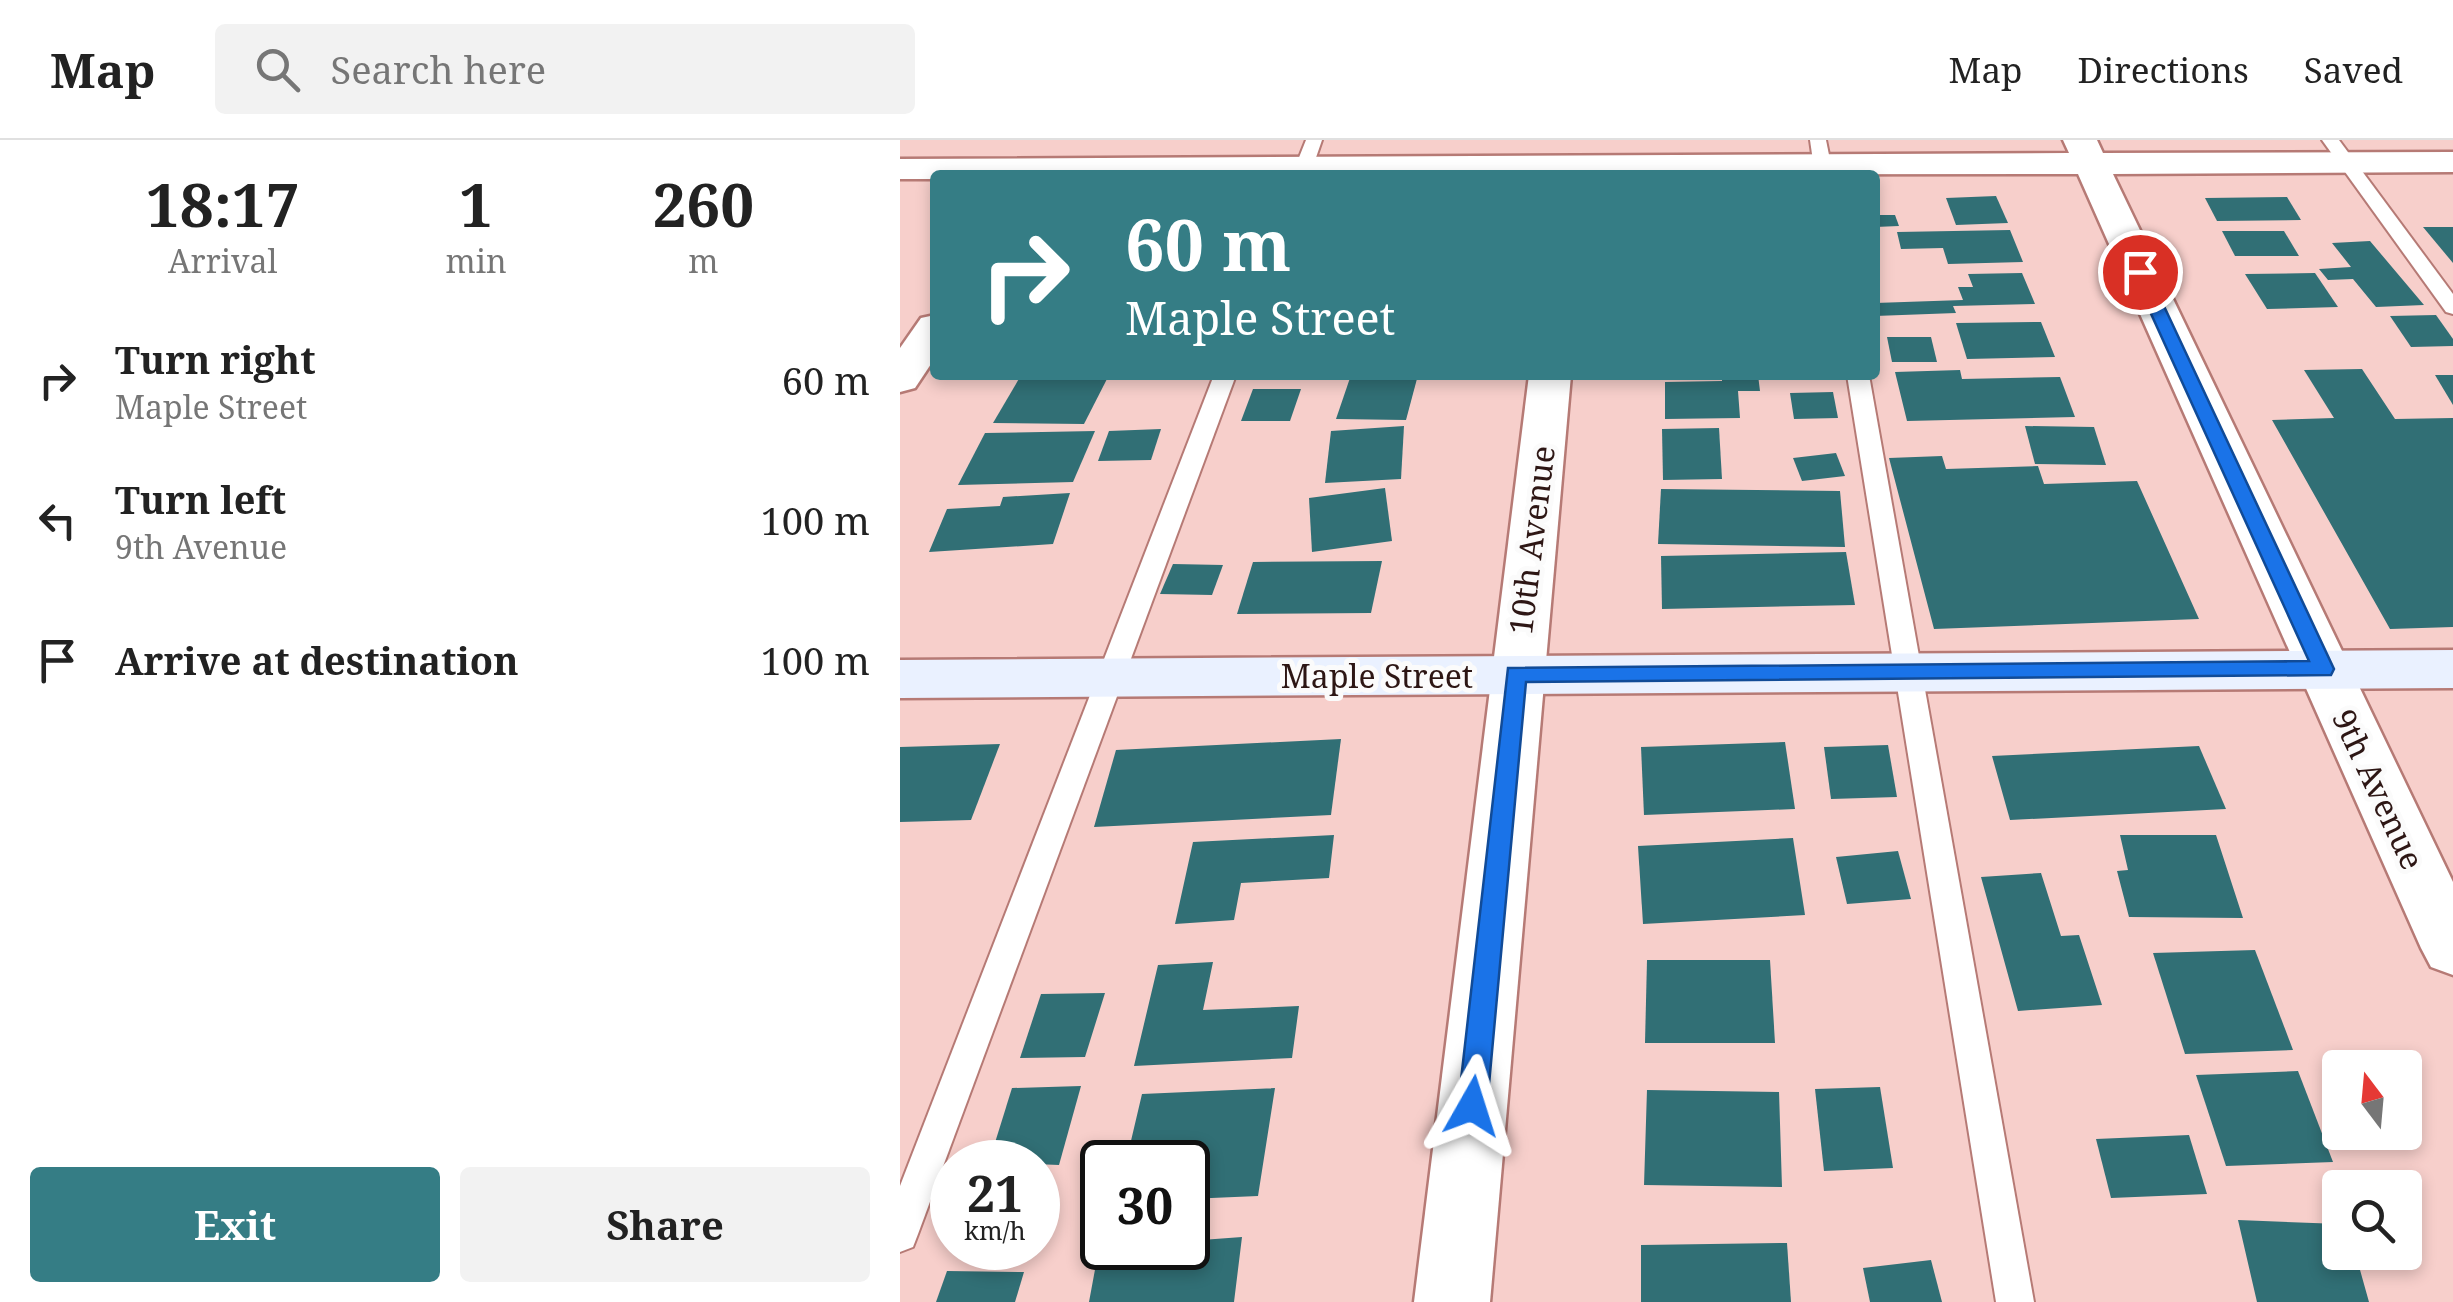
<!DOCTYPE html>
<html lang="en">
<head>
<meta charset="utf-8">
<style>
	:root { --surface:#fff; --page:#f2f2f2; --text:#222; --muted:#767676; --line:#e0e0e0; --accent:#357d85 }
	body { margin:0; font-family:"Noto Serif",serif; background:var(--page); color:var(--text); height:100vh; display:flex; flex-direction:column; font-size:38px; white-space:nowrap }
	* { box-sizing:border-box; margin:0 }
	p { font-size:32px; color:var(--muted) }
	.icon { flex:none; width:55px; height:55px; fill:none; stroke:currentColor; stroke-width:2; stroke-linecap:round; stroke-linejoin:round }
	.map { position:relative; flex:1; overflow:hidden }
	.details { display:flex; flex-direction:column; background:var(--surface); width:900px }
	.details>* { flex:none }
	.top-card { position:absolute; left:30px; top:30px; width:950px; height:210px; border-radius:10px; box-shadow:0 5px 15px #0003; background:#357d85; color:#fff; overflow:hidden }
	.needle { width:65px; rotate:344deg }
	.buttons { position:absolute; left:1422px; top:910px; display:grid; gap:20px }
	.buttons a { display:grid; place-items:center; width:100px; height:100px; border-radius:10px; background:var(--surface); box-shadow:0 5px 15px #0003; font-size:50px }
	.speed { position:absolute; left:30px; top:1000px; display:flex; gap:20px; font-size:50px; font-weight:700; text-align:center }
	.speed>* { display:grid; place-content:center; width:130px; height:130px; border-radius:50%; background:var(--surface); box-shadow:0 5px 15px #0003; line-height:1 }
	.speed small { font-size:25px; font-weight:400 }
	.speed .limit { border:5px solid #111; border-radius:15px; background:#fff; color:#111 }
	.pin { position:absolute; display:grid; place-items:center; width:85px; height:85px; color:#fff; margin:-42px; border:5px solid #fff; border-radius:50%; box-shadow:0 2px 10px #0007 }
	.me { position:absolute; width:110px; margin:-55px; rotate:6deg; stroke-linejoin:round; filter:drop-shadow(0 0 8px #0008) }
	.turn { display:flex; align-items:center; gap:35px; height:210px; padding:0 30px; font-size:45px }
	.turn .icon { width:130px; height:130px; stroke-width:2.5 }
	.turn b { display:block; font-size:70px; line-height:85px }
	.eta { display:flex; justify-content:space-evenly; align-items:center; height:170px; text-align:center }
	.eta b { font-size:60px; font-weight:700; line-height:70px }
	.primary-button { display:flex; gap:20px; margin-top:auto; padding:20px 30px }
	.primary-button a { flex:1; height:115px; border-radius:10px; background:var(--accent); color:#fff; font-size:40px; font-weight:700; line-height:115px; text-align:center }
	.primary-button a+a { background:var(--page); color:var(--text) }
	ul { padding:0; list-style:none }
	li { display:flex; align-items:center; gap:30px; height:140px; padding:0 30px }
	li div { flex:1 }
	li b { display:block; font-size:38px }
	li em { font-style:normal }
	header { display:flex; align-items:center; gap:60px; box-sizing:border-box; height:140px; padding:0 50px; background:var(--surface); border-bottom:2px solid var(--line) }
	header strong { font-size:48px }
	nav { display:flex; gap:55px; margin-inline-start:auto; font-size:35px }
	.search { width:700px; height:90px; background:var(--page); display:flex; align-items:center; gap:25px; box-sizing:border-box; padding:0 35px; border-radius:10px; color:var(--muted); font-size:38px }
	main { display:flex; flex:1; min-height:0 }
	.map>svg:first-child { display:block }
	.building { fill:#316f75 }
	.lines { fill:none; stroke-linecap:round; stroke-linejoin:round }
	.lane-casing { stroke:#b67a75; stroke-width:4 }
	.street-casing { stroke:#b67a75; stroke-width:5 }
	.secondary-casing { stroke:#b67a75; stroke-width:5 }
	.lane { fill:#fff; fill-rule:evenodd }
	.street { fill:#fff; fill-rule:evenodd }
	.secondary { fill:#eaf1ff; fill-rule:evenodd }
	.route { fill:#1a73e8; stroke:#114b97; stroke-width:2.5 }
	.labels { text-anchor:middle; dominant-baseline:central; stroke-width:10; stroke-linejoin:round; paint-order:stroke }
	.street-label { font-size:32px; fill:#2d1614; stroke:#fbfbfb }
</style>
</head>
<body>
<header>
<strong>Map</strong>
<div class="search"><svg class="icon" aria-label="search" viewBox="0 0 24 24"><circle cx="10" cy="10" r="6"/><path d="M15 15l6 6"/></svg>Search here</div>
<nav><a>Map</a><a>Directions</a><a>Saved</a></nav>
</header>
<main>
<section class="details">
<div class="eta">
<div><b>18:17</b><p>Arrival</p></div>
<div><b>1</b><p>min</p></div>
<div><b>260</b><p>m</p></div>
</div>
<ul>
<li><svg class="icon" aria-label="right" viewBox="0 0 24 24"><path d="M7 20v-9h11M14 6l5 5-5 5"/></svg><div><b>Turn right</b><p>Maple Street</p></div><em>60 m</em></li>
<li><svg class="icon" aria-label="left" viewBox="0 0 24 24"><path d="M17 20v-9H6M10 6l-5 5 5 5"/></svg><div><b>Turn left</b><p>9th Avenue</p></div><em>100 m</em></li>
<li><svg class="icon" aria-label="arrive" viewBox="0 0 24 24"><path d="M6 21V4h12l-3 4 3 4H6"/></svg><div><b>Arrive at destination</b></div><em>100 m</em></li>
</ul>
<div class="primary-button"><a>Exit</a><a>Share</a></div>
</section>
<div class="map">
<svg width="1553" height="1162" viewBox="0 0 1553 1162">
	<rect width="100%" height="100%" fill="#f7cfcb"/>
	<g class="building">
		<path d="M1096,56l12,27 -52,2 -10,-27z"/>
		<path d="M1387,57l14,23 -84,1 -12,-23z"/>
		<path d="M975,75h20l4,11 -24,1z"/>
		<path d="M1523,87h30v36z"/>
		<path d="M1110,90l13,32 -75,2 -5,-16 -42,1 -4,-17z"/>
		<path d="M1322,91h62l15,25h-64z"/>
		<path d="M1470,101l54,64 -48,2 -23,-28 -25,1 -9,-11 32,-2 -19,-24z"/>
		<path d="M1122,133l13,31 -82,2 3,7 -81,3v-13l88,-3 -5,-13h15l-5,-13z"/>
		<path d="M1415,133l23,34 -71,2 -22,-35z"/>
		<path d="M1536,175l17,24v7l-42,1 -21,-31z"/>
		<path d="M1141,182l14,35 -88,2 -11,-36z"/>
		<path d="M987,197h44l6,25h-45z"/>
		<path d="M1462,229l33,50 58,-1v209l-63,2 -118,-209 62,-2 -30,-48z"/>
		<path d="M1060,230l2,9 98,-2 15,40 -168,4 -12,-49z"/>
		<path d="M451,235h67l-12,45 -70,-1z"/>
		<path d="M822,235h36l2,16h-22l2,27 -75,1v-37l57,-1z"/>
		<path d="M1535,235h18v30z"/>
		<path d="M120,237h88l-24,47 -91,-1z"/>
		<path d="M353,249h48l-11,32h-49z"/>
		<path d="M933,252l5,26 -44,1 -4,-26z"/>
		<path d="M504,286l-3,53 -76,4 6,-52z"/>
		<path d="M1125,286l69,1 12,38 -71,-1z"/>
		<path d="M819,288l3,51 -59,1 -1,-51z"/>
		<path d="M261,289l-10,31 -53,1 11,-30z"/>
		<path d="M195,291l-22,51 -115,3 27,-52z"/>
		<path d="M936,313l9,23 -43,5 -9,-23z"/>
		<path d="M1042,316l4,13 92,-3 6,18 93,-3 62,138 -265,10 -45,-171z"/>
		<path d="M485,348l7,53 -80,11 -3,-54z"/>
		<path d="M761,349l179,2 5,56 -187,-3z"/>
		<path d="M170,353l-17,51 -124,8 18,-43 53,-3 3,-9z"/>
		<path d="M946,412l9,53 -193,4 -1,-53z"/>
		<path d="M482,421l-11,52 -134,1 16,-52z"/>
		<path d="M273,424l50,1 -11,30 -52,-1z"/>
		<path d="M441,599l-10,76 -237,12 22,-77z"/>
		<path d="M885,602l10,67 -151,6 -3,-68z"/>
		<path d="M100,604l-29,76 -71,2v-75z"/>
		<path d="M988,605l9,52 -66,2 -7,-52z"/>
		<path d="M1299,606l27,63 -216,11 -18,-64z"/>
		<path d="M434,695l-5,43 -88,5 -7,37 -59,4 18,-82z"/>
		<path d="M1220,695h96l27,83 -114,-1 -12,-46 11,-1z"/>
		<path d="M893,698l12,77 -162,9 -5,-78z"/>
		<path d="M998,711l13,48 -64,5 -11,-47z"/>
		<path d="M1141,733l20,63 18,-1 23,70 -84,6 -37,-134z"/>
		<path d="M1355,810l38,100 -108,4 -32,-101z"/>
		<path d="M747,820h123l5,83h-130z"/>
		<path d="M313,822l-10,48 96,-4 -7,52 -158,8 24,-101z"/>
		<path d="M205,853l-20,64 -65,1 21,-64z"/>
		<path d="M1398,931l35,91 -107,4 -30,-91z"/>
		<path d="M181,946l-22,79 -70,-3 23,-74z"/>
		<path d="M980,947l13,81 -69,3 -9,-82z"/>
		<path d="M375,948l-17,108 -70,3v-37h-62l16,-68z"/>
		<path d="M747,950l132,2 3,95 -138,-2z"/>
		<path d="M1289,995l18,59 -96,4 -15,-59z"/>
		<path d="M1338,1080l102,4v28h15l14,50h-112z"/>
		<path d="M342,1097l-8,65h-145l10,-54h89v-7z"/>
		<path d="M887,1103l4,59h-150v-57z"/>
		<path d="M1031,1120l11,42h-72l-7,-34z"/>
		<path d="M47,1131l77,1 -9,30h-79z"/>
	</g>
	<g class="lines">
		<defs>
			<g id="lane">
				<path d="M406,0h16l-12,35h-18z"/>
				<path d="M910,0h16l7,35h-18z"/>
				<path d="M1422,0h17l114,154v20l-7,-2z"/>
				<path d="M314,235h22l-318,859 -5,13 -13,5v-66z"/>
				<path d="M947,235h22l165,927h-38z"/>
			</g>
			<g id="street">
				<path d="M1163,0h34l6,13 350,-1v20l-340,2 340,708v93l-22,-8 -10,-19 -343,-774 -1143,1v4h-35v-20l1169,-6z"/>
				<path d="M35,175v43l-20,30 -15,4v-44l21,-30z"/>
				<path d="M629,235h42l-81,927h-76z"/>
			</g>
			<path id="secondary" d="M1553,510v38l-1553,10v-38z"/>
		</defs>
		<use href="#lane" class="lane-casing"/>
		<use href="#street" class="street-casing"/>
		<use href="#secondary" class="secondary-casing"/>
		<use href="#lane" class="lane"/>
		<use href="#street" class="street"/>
		<use href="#secondary" class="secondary"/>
	</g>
	<path class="route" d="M1240,127l8,5 186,397 -3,6 -805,7 -39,424 -5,9 -10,4 -10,-4 -4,-9 50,-438 801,-7 -177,-389z"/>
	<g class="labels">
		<g class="street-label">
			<text transform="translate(631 400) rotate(-83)">10th Avenue</text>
			<text x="477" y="535">Maple Street</text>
			<text transform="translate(1479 649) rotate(65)">9th Avenue</text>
		</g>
	</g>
</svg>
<div class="buttons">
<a><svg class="needle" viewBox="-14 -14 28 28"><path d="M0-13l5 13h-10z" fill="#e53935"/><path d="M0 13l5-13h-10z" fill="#767676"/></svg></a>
<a><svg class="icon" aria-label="search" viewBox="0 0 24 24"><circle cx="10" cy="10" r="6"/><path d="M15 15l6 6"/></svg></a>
</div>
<div class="speed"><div>21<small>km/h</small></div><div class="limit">30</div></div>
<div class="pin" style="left:1240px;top:132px;background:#d93025"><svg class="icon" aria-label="arrive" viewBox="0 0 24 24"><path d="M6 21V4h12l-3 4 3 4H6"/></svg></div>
<svg class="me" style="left:572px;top:966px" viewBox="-20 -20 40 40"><path d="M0-17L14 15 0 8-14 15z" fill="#1a73e8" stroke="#fff" stroke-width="4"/></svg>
<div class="top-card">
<div class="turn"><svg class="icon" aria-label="right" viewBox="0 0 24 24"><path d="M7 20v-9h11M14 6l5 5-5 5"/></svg><div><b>60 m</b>Maple Street</div></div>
</div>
</div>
</main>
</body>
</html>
